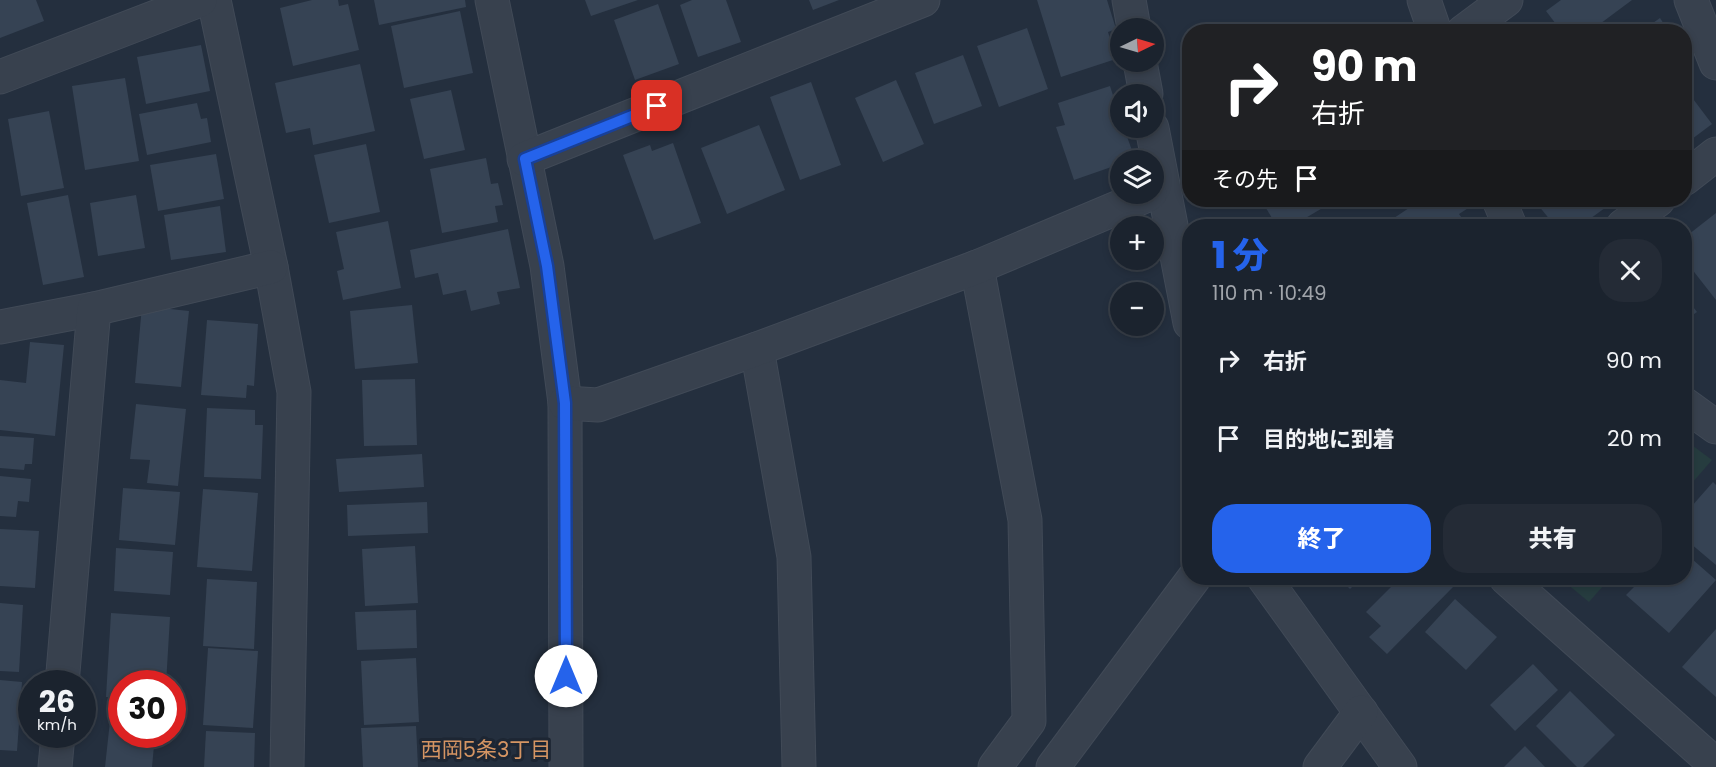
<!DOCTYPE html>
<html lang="ja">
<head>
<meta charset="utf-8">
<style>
	:root { --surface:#1b232e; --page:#242b36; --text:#f1f3f6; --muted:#a0a4aa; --line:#39404a; --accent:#2563eb }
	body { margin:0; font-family:Poppins,"Noto Sans JP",sans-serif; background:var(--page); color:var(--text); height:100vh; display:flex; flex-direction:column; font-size:22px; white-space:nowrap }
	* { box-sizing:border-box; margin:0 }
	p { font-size:20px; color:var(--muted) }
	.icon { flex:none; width:33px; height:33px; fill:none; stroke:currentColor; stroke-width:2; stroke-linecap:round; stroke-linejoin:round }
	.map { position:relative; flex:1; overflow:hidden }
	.side { position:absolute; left:1182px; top:219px; width:510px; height:366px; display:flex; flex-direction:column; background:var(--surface); border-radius:24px; box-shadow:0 3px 9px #0003,0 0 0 2px var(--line) }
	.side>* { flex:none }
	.hud { position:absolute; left:1182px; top:24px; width:510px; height:183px; border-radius:24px; box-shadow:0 3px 9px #0003,0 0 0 2px var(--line); background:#202124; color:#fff; overflow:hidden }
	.needle { width:39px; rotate:85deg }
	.fabs { position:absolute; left:1110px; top:18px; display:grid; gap:12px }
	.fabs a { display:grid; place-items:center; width:54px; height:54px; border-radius:50%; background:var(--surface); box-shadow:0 3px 9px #0003,0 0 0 2px var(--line); font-size:30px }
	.speed { position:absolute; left:18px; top:670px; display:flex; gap:12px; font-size:30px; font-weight:700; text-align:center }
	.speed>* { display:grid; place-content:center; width:78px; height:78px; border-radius:50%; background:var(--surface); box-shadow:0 3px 9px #0003,0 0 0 2px var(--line); line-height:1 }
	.speed small { font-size:15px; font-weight:400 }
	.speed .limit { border:9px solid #d22; background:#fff; color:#111 }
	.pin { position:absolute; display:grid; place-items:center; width:51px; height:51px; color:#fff; margin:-26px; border-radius:12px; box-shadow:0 3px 9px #0006 }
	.me { position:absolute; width:66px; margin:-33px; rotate:0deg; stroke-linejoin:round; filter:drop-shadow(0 0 4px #0008) }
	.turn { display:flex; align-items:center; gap:21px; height:126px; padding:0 30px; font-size:27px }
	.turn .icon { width:78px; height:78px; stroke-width:2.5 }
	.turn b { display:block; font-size:42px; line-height:51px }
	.then { display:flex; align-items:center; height:57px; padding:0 30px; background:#0003; gap:12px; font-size:22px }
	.round { display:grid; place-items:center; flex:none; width:63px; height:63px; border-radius:24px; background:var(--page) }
	.summary { display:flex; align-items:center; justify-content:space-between; height:102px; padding:0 30px }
	h1 { font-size:36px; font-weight:800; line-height:45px; color:var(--accent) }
	.action { display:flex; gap:12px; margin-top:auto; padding:12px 30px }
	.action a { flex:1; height:69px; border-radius:24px; background:var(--accent); color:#fff; font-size:24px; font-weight:800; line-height:69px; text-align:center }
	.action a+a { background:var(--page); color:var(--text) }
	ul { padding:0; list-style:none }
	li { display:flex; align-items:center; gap:18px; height:78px; padding:0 30px }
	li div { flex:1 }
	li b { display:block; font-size:22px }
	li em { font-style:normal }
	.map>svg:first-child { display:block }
	.green { fill:#263c3f }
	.building { fill:#364354 }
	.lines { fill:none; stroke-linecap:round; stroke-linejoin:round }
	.street-casing { stroke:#414a57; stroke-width:35 }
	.street { stroke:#38414e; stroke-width:33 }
	.route-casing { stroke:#184099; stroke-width:15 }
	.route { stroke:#2563eb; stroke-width:10 }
	.labels { text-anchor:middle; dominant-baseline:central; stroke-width:6; stroke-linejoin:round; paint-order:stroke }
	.neighbourhood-label { font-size:21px; fill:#d59563; stroke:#1d2633 }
</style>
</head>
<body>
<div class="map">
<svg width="1716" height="767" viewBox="0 0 1716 767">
	<rect width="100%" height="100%" fill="#242f3e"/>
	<g class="green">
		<path d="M1685,440l27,20 -27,31z"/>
		<path d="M1560,578h50l-21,24z"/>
	</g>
	<g class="building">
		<path d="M0,0h36l8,21 -44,17z"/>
		<path d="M312,0h26l1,6 9,-2 11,46 -66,16 -13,-58z"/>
		<path d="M374,0h91l1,7 -87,18z"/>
		<path d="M585,0h53l-47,16z"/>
		<path d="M692,0h34l15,42 -43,15 -18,-52z"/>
		<path d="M809,0h30l-26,10z"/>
		<path d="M1037,0h70l9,29 -8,3 8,27 -55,18z"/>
		<path d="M1561,0h71l-43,32h-27l-16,-21z"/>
		<path d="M658,4l21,60 -44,16 -21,-60z"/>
		<path d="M460,11l13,62 -69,15 -13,-62z"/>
		<path d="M1660,18l9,14h-29z"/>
		<path d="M1027,28l21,61 -49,18 -22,-61z"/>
		<path d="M201,45l9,46 -64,13 -9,-47z"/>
		<path d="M963,55l19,51 -48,18 -19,-51z"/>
		<path d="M360,64l15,67 -62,14 -3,-17 -24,5 -11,-50z"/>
		<path d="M125,78l14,83 -54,9 -13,-84z"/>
		<path d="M896,80l28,64 -41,18 -28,-64z"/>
		<path d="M811,82l30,83 -41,15 -30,-83z"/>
		<path d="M1110,86l10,31v11h4l11,31 -15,1v4l-46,16 -18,-53 9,-2 -7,-22z"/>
		<path d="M1684,87l28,37 -28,21z"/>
		<path d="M451,90l14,60 -41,9 -14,-60z"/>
		<path d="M197,103l4,16 6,-1 4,24 -64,13 -8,-41z"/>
		<path d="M49,111l15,77 -43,8 -13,-77z"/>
		<path d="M759,125l26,65 -58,24 -26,-66z"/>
		<path d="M673,143l28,80 -47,17 -31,-85 27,-10 2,6z"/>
		<path d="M366,144l14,68 -51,11 -15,-68z"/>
		<path d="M216,154l8,45 -66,12 -8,-46z"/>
		<path d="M486,158l5,26 7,-1 5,22 -8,1 3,16 -56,11 -12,-64z"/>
		<path d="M68,195l16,82 -41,8 -16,-82z"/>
		<path d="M136,195l9,53 -47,8 -8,-53z"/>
		<path d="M1261,200h68l2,3 -39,23h-15z"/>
		<path d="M1421,200h48l4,5 -14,9 7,10 -5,2h-79z"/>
		<path d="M1534,200h82l-36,26h-25z"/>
		<path d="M220,206l6,46 -55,8 -7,-45z"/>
		<path d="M1716,213v87l-32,-41v-21z"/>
		<path d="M388,221l13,67 -58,12 -6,-29 7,-2 -8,-37z"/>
		<path d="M508,229l12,59 -23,4 3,12 -29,7 -5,-21 -23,5 -5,-22 -23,5 -5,-28z"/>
		<path d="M1684,295l13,17 -13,9z"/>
		<path d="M412,305l6,58 -63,6 -5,-58z"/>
		<path d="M142,306l47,5 -8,76 -46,-4z"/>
		<path d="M207,320l51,4 -4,62 -7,-1 -1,13 -45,-3z"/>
		<path d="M30,342l34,3 -9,91 -55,-6v-50l26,3z"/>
		<path d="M415,379l2,66 -53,1 -2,-66z"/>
		<path d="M136,404l50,5 -8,77 -31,-3 3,-23 -20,-1z"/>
		<path d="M207,408l48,2v15h8l-2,54 -57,-2z"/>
		<path d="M0,436l34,2 -2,26h-7l-1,6 -24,-2z"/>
		<path d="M422,454l2,33 -85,5 -3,-33z"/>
		<path d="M0,476l31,3 -2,23 -11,-1 -2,16 -16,-1z"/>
		<path d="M1713,482l3,3v80l-32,-27v-23z"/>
		<path d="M123,488l57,4 -5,53 -56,-5z"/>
		<path d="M203,489l55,4 -6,78 -55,-4z"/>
		<path d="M427,502l1,31 -80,3 -1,-31z"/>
		<path d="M0,529l39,2 -4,57 -35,-2z"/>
		<path d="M415,546l3,57 -53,3 -3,-57z"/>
		<path d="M116,548l57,4 -3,43 -56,-4z"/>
		<path d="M1684,552l32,28 -47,53 -43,-38 17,-17h41z"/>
		<path d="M1339,578h22l-11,11z"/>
		<path d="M1400,578h17l6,5 5,-5h17l9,8 -67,68 -18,-17 12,-11 -15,-14z"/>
		<path d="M207,579l50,3 -3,67 -51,-3z"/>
		<path d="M1455,599l42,38 -31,33 -41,-38z"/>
		<path d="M0,603l23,2 -4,67 -19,-1z"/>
		<path d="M416,610l1,38 -60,2 -2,-38z"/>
		<path d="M111,613l59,4 -4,67h-44v14l-16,-1z"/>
		<path d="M1716,629v68l-34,-30z"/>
		<path d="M208,648l50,3 -5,77 -50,-3z"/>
		<path d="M416,658l3,64 -55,3 -3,-64z"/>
		<path d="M1533,664l25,26 -43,41 -25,-26z"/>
		<path d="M0,680l22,2 -5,69 -17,-1z"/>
		<path d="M1570,691l45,44 -32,32h-6l-41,-41z"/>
		<path d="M110,721l12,1v13h33l-3,32h-47z"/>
		<path d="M416,726l2,41h-55l-2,-39z"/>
		<path d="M206,731l49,2 -1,34h-50z"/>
		<path d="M1525,746l20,21h-41z"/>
	</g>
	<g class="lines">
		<defs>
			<g id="street">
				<path d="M214,0l57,267 23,125 -7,375"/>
				<path d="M492,0l55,266 18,137 1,364"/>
				<path d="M1129,0l5,28"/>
				<path d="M1424,0l11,32"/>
				<path d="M1691,0l25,63"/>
				<path d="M1463,32l43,-32"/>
				<path d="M1140,62l6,32"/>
				<path d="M0,77l200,-77"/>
				<path d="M1152,128l38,195"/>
				<path d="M524,159l399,-159"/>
				<path d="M1684,179l32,-25"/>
				<path d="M1499,200l11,26"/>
				<path d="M1623,226l35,-26"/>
				<path d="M977,267l48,253 4,201 -34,46"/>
				<path d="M0,327l94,-18"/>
				<path d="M757,349l37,208 5,210"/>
				<path d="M565,403l33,2 159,-56 220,-82 173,-73"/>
				<path d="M1684,404l32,23"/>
				<path d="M1264,578l136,189"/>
				<path d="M1506,578l210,187"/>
				<path d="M62,684l32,-375 177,-42"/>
				<path d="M55,767l3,-32"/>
				<path d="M1053,767l141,-189"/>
				<path d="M1320,767l41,-55"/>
			</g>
		</defs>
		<use href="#street" class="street-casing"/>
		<use href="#street" class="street"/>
	</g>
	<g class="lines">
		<defs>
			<path id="route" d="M566,676l-1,-273 -18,-137 -22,-107 132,-53"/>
		</defs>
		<use href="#route" class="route-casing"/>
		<use href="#route" class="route"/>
	</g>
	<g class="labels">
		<g class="neighbourhood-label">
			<text x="486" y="749">西岡5条3丁目</text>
		</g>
	</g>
</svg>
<div class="fabs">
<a><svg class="needle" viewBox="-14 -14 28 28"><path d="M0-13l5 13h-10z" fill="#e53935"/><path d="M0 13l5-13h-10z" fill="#a0a4aa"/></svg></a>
<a><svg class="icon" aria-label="sound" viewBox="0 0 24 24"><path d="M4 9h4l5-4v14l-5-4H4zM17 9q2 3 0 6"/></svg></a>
<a><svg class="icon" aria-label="layers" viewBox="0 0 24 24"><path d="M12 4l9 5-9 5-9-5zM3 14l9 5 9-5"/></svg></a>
<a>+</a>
<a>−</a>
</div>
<div class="speed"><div>26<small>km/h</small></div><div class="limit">30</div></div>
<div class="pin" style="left:657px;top:106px;background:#d93025"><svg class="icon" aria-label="arrive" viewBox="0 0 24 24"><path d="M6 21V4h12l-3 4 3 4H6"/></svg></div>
<svg class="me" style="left:566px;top:676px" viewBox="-20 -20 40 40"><circle r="19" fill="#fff"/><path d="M0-13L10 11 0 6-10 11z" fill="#2563eb"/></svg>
<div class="hud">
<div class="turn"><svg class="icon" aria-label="right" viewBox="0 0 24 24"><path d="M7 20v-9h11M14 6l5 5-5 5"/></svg><div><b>90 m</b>右折</div></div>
<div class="then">その先<svg class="icon" aria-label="arrive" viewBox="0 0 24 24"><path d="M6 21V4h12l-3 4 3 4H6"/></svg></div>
</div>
<section class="side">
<div class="summary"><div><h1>1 分</h1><p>110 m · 10:49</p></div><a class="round"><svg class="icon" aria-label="close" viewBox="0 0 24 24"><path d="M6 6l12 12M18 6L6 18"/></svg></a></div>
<ul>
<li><svg class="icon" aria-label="right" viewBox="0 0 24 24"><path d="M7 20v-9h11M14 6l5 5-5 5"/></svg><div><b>右折</b></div><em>90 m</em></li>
<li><svg class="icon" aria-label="arrive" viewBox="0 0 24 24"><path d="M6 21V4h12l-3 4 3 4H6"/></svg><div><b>目的地に到着</b></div><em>20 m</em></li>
</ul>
<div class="action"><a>終了</a><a>共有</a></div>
</section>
</div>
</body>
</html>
